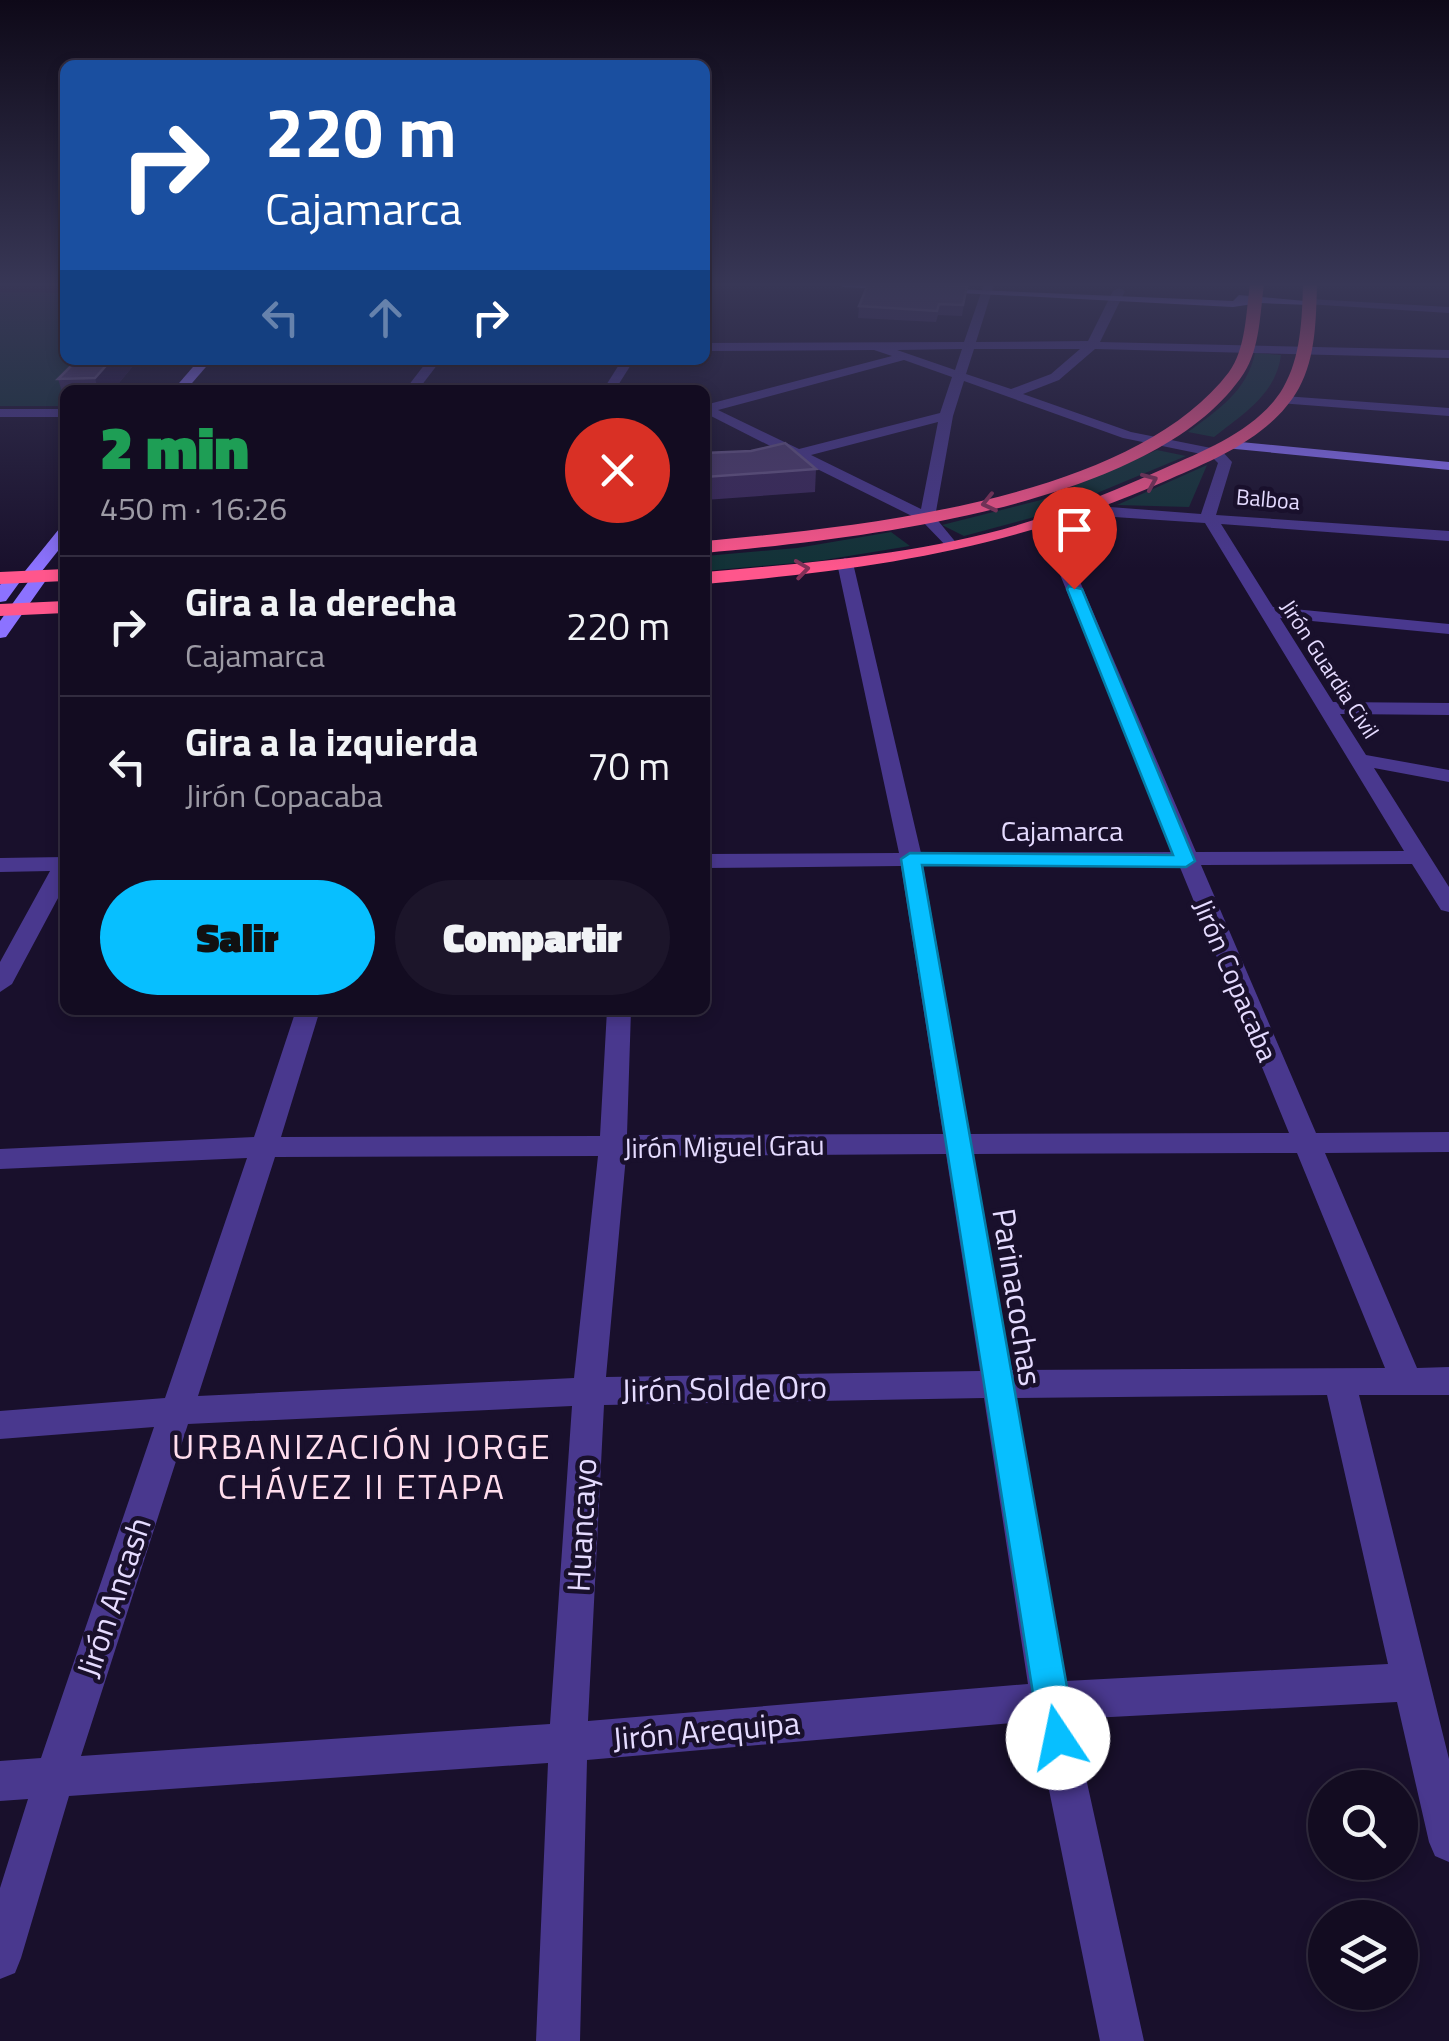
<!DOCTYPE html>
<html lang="es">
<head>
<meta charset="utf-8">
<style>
	:root { --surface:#130c21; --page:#1c152a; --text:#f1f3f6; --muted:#9d9ba5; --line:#322c3f; --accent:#07bfff }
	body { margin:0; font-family:"Titillium Web",sans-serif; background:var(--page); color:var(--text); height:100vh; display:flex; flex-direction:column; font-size:38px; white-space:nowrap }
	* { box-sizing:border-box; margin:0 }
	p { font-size:32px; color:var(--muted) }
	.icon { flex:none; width:55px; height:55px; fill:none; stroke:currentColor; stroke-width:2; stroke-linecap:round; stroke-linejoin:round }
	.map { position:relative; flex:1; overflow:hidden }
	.panel { position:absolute; left:60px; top:385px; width:650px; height:630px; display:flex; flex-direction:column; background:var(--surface); border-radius:15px; box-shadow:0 5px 15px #0003,0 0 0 2px var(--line) }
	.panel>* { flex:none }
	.guide { position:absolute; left:60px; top:60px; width:650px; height:305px; border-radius:15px; box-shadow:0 5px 15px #0003,0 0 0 2px var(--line); background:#1a4fa0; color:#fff; overflow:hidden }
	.buttons { position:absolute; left:1308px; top:1770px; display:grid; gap:20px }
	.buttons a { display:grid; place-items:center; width:110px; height:110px; border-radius:50%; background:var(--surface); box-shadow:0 5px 15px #0003,0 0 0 2px var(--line); font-size:50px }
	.pin { position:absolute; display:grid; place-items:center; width:85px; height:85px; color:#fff; margin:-102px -42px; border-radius:50% 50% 50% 0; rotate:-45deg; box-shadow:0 0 10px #0007 }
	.pin .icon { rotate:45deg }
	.me { position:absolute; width:110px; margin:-55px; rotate:349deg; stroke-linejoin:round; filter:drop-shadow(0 0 8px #0008) }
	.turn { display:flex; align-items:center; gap:35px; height:210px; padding:0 40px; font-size:45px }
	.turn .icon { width:130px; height:130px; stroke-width:2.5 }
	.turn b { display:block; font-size:70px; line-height:85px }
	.lanes { display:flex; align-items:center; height:95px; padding:0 40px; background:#0003; justify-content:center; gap:50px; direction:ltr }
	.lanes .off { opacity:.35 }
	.round { display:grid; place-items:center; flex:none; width:105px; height:105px; border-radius:52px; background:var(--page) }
	.overview { display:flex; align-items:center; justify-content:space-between; height:170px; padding:0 40px }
	h1 { font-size:60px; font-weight:800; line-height:75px; color:#1e9e55 }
	.action { display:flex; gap:20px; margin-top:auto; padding:20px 40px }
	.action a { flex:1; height:115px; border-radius:60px; background:var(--accent); color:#111; font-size:40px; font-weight:800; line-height:115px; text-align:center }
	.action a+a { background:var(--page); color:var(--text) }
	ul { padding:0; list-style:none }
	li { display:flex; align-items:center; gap:30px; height:140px; padding:0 40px; border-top:2px solid var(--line) }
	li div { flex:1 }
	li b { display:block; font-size:38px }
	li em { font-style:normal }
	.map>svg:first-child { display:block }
	.green { fill:#123237 }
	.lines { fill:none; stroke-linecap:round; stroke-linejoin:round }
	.street { fill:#49388e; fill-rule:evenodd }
	.secondary { fill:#8c72ff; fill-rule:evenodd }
	.highway { fill:#ff568c; fill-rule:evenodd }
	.wall { fill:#3a285b }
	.shaded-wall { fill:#251641 }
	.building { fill:#4c3b6d; stroke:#645484; stroke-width:2.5 }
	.oneway { stroke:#803057 }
	.route { fill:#07bfff; stroke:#057ca6; stroke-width:2.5 }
	.labels { text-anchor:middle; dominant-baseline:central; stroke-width:9; stroke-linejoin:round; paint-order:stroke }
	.far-street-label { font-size:22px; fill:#e5dbff; stroke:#19102c }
	.street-label { font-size:28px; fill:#e5dbff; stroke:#19102c }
	.near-street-label { font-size:32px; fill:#e5dbff; stroke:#19102c }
	.near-neighbourhood-label { font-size:35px; letter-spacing:2.5px; fill:#ffdded; stroke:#19102c }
</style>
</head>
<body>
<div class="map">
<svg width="1449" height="2041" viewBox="0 0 1449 2041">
	<rect width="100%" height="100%" fill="#19102c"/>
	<g class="green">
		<path d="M0,292l65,1v67h36l-36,30v8l-7,8h-58z"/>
		<path d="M1255,353l26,2c-5,39 -38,59 -67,82l-26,-5c30,-22 59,-41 67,-79z"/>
		<path d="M1157,450l29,6 -137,57 -85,23 -22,-11 99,-25z"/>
		<path d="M1207,465l-18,42 -72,-2z"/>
		<path d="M891,532l19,14 -92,15 -113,10v-15l92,-8z"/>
	</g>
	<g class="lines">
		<g class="street">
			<path d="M984,284h10l-18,58 112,-1 25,-50 6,-3 6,3 -25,51 349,8v8l-354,-9 -36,31 -36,14 108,38 90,18 11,12 -16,53 233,16v10l-228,-17 52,83 176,17v10l-169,-16 53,84 116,1v12l-109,-1 26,41 83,15v12l-75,-14 75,119v25l-8,-2 -29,-46 -211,1 115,268 133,-1v20l-124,1 92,215 32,-1v28h-90l90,364v103l-14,-6 -6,-14 -32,-140 -324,17 71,322h-44l-65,-320 -448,39 -7,281h-44l12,-278 -479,33 -48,162 -6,15 -15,6v-91l28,-89 -28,2v-40l41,-3 113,-331 -154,12v-28l165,-13 82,-240 -247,11v-20l254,-12 42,-127h24l-39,127 319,-1 7,-126h24l-4,125 316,-1 -42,-268 -196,2v-14l194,-1 -62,-290 8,-5 8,5 68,290 253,-1 -136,-331 8,-5 8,5 142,331 208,-1 -199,-328 -121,-8 -8,-5 8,-5 117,9 17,-51 -7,-7 -88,-18 -159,-57 -11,35 -18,101 23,28 -8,5 -28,-29 -127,-63 -90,13v-8l77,-11 -77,-39v-8l187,-49 -18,-6 -169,1v-8l259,-1zM962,349l-7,21 -58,-20zM974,349h106l-29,25 -40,15 -45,-15zM904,360l48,17 -12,36 -141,36 -81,-39zM938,422l-17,87 -110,-54zM1179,865l110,268 -319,1 -47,-268zM1297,1153l88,215 -374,2 -38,-216zM946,1154l34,217 -374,6 20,-221zM598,1156l-24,222 -376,18 77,-239zM1327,1395l61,269 -322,17 -50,-283zM984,1398l44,286 -440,37 16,-316zM572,1406l-22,318 -469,32 107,-332z"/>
			<path d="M1310,299l139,8v6l-143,-9z"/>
			<path d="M428,360h13l-23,30h-13z"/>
			<path d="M622,360h12l-19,30h-12z"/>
			<path d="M1284,396l165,12v8l-170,-13 -2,-3z"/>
			<rect x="0" y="409" width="65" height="8"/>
			<path d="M65,857v28l-53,99 -12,8v-30l50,-91 -50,1v-14z"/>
		</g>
		<g class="secondary">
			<path d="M838,284l395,17 6,-6 77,7 -6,3 -50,-2 -27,4 -390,-20z"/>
			<path d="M199,360h13l-26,30h-13z"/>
			<path d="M1230,441l219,21v8l-224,-22 -2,-3z"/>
			<path d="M65,527v15l-23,29 7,5 -43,61 -6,1v-17l28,-39 -6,-3 -16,22 -6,1v-17l8,-11 13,2 38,-47z"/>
		</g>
		<g class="highway">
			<path d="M1250,284h14c-4,29 -4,64 -20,89 -88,135 -391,166 -539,180v-12c151,-14 426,-40 524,-169 17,-23 17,-60 21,-88z"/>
			<path d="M1303,284h14c-1,34 -1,73 -18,104 -27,48 -81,70 -129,91 -158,70 -294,90 -465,105v-12c111,-10 225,-18 332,-53 44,-14 86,-32 128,-51 41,-18 94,-39 118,-80 18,-31 19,-69 20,-104z"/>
			<path d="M65,569v12l-65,3v-12z"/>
			<path d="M65,601v12l-65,3v-12z"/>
		</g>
	</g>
	<g class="wall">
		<path d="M967,286l-5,30 -24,-1 -2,7 -78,-4 1,-12z"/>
		<path d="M77,360h61l-25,30h-48v11l-7,-22z"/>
		<path d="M705,453l111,16 -1,23 -110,8z"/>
	</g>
	<path class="shaded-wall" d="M111,360h27l-25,30h-15l-3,-12z"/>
	<g class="building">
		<path d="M868,284h56l43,2 -4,19 -24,-1 -2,7 -78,-5z"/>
		<path d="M77,360h34l-16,18 -37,1z"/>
		<path d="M785,443l31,26 -111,8v-24l46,-2z"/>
	</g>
	<defs><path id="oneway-chevron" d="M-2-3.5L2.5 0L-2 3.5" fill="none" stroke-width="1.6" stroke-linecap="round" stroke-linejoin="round" transform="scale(2.5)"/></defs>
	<g class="oneway">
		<use href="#oneway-chevron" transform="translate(1150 481) rotate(-23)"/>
		<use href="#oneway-chevron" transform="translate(989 503) rotate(167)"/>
		<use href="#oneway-chevron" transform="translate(802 569) rotate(-8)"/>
	</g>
	<linearGradient id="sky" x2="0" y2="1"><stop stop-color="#0e0918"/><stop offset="0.5" stop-color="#383756"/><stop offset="1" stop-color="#383756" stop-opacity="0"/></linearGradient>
	<rect width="1449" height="569" fill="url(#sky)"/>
	<path class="route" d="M1069,586l13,3 113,272 -9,6 -264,-2 154,873 -6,13 -12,5 -12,-5 -6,-13 -139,-879 9,-6 263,2 -106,-266z"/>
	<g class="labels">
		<g class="far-street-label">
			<text transform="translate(1268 499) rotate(5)">Balboa</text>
			<text transform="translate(1330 669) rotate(57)">Jirón Guardia Civil</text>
		</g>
		<g class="street-label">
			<text x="1062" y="830">Cajamarca</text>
			<text transform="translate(1236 980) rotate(67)">Jirón Copacaba</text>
			<text transform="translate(724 1146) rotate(-1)">Jirón Miguel Grau</text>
		</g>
		<g class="near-street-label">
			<text transform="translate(1018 1297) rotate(81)">Parinacochas</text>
			<text transform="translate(724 1388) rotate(-1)">Jirón Sol de Oro</text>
			<text transform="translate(581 1525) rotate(-87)">Huancayo</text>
			<text transform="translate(113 1597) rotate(-71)">Jirón Ancash</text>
			<text transform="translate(706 1730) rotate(-5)">Jirón Arequipa</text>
		</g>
		<g class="near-neighbourhood-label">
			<text x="362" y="1446">URBANIZACIÓN JORGE<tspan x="362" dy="40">CHÁVEZ II ETAPA</tspan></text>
		</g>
	</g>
</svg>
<div class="buttons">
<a><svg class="icon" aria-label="search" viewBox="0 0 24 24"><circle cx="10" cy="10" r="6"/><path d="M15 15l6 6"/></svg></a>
<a><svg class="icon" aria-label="layers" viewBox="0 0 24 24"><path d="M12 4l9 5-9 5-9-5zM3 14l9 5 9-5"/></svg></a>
</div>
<div class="pin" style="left:1074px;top:589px;background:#d93025"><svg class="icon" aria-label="arrive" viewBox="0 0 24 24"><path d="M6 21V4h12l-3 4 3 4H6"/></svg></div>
<svg class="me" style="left:1058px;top:1738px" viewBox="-20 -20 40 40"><circle r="19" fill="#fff"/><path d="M0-13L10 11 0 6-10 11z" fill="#07bfff"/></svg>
<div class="guide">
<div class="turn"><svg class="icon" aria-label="right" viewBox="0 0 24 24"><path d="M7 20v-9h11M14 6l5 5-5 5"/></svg><div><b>220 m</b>Cajamarca</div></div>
<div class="lanes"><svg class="icon off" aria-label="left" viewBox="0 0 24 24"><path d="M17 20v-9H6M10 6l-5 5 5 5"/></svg><svg class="icon off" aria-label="ahead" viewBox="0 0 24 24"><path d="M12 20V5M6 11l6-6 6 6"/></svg><svg class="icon" aria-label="right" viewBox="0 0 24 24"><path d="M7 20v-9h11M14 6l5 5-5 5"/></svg></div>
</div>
<section class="panel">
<div class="overview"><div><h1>2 min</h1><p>450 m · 16:26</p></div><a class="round" style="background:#d93025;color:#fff"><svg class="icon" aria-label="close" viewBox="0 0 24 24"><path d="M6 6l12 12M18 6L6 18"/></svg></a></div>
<ul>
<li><svg class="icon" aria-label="right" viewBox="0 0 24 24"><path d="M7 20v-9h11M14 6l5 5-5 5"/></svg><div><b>Gira a la derecha</b><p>Cajamarca</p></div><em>220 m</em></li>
<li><svg class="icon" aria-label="left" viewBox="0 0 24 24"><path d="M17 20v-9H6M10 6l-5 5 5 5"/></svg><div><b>Gira a la izquierda</b><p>Jirón Copacaba</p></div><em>70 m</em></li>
</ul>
<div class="action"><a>Salir</a><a>Compartir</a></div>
</section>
</div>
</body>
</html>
